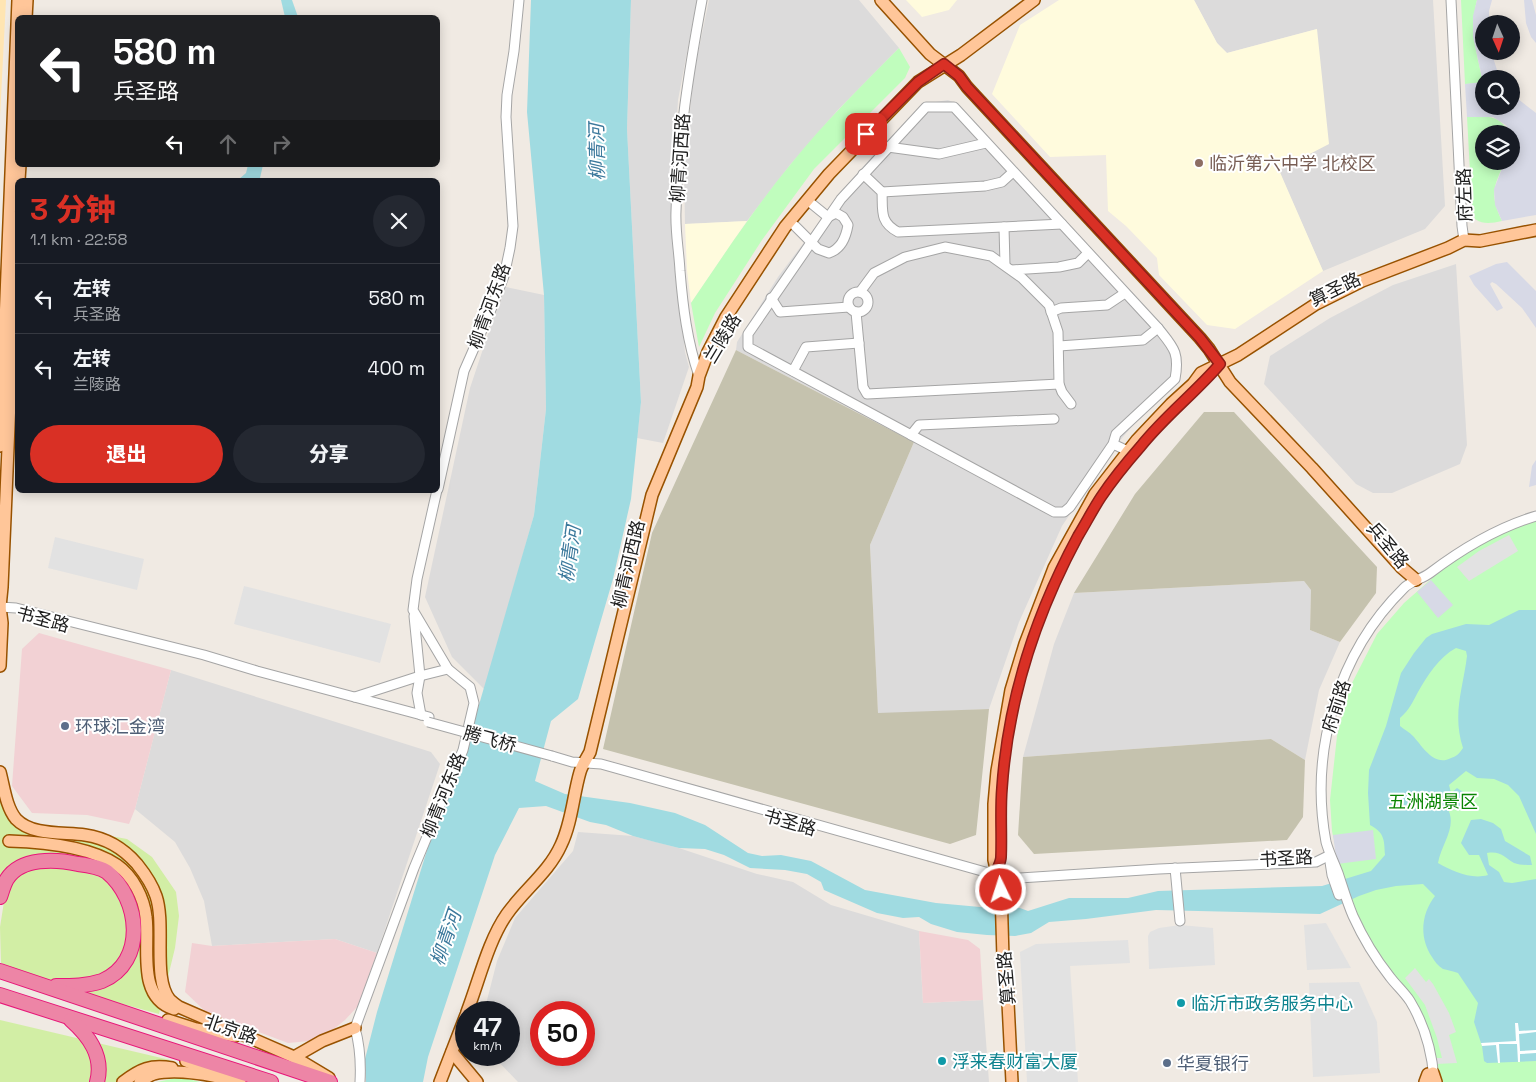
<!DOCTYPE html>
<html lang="zh">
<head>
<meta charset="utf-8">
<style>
	:root { --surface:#171b24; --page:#242831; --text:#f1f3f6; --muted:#9ea1a6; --line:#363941; --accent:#d93025 }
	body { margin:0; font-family:"Space Grotesk","Noto Sans SC",sans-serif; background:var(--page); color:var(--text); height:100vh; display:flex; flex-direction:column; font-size:19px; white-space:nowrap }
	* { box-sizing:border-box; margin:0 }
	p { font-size:16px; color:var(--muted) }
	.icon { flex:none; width:28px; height:28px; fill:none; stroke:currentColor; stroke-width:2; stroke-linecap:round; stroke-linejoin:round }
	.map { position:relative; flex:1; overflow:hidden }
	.details { position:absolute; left:15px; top:178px; width:425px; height:315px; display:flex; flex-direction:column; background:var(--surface); border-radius:8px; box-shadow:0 2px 12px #0003 }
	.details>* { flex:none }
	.banner { position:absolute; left:15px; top:15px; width:425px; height:152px; border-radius:8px; box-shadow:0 2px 12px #0003; background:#202124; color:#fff; overflow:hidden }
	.needle { width:32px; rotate:177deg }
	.fabs { position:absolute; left:1475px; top:15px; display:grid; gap:10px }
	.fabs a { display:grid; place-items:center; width:45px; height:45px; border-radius:50%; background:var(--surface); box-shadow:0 2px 12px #0003; font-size:25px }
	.speed { position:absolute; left:455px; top:1001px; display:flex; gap:10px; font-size:25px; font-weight:700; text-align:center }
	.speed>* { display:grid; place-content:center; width:65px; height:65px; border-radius:50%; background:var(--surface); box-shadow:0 2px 12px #0003; line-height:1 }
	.speed small { font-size:12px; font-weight:400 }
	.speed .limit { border:8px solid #d22; background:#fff; color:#111 }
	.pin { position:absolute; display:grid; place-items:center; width:42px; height:42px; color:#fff; margin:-21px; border-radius:10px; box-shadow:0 2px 8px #0006 }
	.me { position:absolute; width:55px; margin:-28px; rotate:356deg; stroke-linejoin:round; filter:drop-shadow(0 0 4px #0008) }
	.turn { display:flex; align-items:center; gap:18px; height:105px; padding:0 15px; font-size:22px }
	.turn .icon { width:65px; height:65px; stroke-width:2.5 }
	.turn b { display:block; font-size:35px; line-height:42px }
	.lanes { display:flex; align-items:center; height:48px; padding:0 15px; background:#0003; justify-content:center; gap:25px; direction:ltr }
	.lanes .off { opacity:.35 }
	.round { display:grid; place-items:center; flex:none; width:52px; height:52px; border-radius:26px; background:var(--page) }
	.summary { display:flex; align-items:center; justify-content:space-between; height:85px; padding:0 15px }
	h1 { font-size:30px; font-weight:800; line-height:38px; color:var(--accent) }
	.cta { display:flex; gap:10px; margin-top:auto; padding:10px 15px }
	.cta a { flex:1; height:58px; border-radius:30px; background:var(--accent); color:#fff; font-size:20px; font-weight:800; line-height:58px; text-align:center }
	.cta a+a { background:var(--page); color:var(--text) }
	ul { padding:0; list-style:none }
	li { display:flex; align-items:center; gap:15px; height:70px; padding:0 15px; border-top:1px solid var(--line) }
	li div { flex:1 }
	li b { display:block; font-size:19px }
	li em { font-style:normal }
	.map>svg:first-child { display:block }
	.residential { fill:#dcdbdb; fill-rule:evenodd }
	.commercial { fill:#f2d1d4 }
	.education { fill:#fffbdd }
	.construction { fill:#c5c2ae }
	.grass { fill:#d2eea5 }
	.sand { fill:#ffe5b2 }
	.park { fill:#c0fdbd }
	.parking { fill:#e2e2e2 }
	.plaza { fill:#d7d9e6 }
	.water { fill:#a0dbe1; fill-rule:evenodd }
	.pier { fill:#fff }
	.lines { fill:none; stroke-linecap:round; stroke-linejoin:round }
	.minor-casing { stroke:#a5a5a5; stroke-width:11 }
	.major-casing { stroke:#985200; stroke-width:14 }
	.highway-casing { stroke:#e71779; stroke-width:16 }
	.minor { stroke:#fff; stroke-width:9 }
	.major { stroke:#ffc699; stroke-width:11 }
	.highway { stroke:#ed85a6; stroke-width:14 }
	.minor-bridge-casing { stroke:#a5a5a5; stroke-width:11; stroke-linecap:butt }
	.minor-bridge { stroke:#fff; stroke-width:9 }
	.route-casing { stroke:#8d1f18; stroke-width:12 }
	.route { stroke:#d93025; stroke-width:9 }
	.education-dot { fill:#8d6e63; stroke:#fff; stroke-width:2 }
	.service-dot { fill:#5c6f8a; stroke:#fff; stroke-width:2 }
	.culture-dot { fill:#0f9aa8; stroke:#fff; stroke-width:2 }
	.labels { text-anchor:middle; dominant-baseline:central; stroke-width:4; stroke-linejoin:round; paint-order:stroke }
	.street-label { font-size:18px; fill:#1e1e1e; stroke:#fff }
	.education-label { font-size:18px; fill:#785e54; stroke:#fff; text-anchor:start }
	.service-label { font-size:18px; fill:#4e5e75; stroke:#fff; text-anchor:start }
	.park-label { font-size:18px; fill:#098503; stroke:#fff }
	.culture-label { font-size:18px; fill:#0d838f; stroke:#fff; text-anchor:start }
	.water-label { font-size:19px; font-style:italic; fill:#3c799c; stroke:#fff }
</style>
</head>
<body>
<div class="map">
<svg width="1536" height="1082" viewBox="0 0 1536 1082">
	<rect width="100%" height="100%" fill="#f0eae3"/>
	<g class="residential">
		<path d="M631,0h66l-19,100 -7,116 14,136 4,15 -26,76 -26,-5 4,-36 -14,-273z"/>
		<path d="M709,0h150l40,48 -62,63 -47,54 -43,56 -62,3 -1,-57 10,-95z"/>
		<path d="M1194,0h239l12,206 -20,23 -102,42 -45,-102 39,-140 -90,24 -10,-10z"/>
		<path d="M948,100l9,4 206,221 14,20 3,13 -2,20 -19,17 -42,49 -55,82 -43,96 -30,87 -111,5 -8,-169 44,-103 -178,-92 1,-8 41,-65 66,-88 31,-36 48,-49z"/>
		<path d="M1456,264l11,181 -7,19 -68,29h-19l-17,-9 -92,-100 6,-28 60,-38 63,-33z"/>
		<path d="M506,287l38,8 2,114 -12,106 -49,175 -33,-33 -27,-60 45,-209 19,-57z"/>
		<path d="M1304,581l7,9 -1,40 30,12 -21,48 -14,70 -34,-21 -248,18 31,-113 20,-51z"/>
		<path d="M171,670l260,82 9,12 -63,189 -42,-14 -123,7 -8,-45 -14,-33 -15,-26 -40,-33z"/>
		<path d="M578,832l55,4 46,12 78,26 36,8 38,23 88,26 4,72 60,-3 6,82h-471l-26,-27h17v-43h-25l13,-51 18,-43 58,-67zM541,1012h43v43h-43z"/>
	</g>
	<g class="commercial">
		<path d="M39,633l132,37 -36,139 -6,15 -42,-9 -55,-2 -20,-27 10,-137z"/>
		<path d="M919,931l49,9 12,9 3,51 -60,3z"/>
		<path d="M335,939l42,14 -19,53 -13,14 -25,20 -32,3 -82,-31 -21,-20 7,-49 20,3z"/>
	</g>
	<g class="education">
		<path d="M906,0h51l-8,10 -27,7z"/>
		<path d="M1059,0h135l23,43 10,10 90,-24 12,115 -50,26 44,101 -88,58 -28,-4 -48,-50 -2,-17 -31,-32 -18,-15 -2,-56 -56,2 -58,-63 28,-69z"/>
		<path d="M747,221l-56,82 -4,-33 -2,-46z"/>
	</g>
	<g class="construction">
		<path d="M736,350l178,92 -44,103 8,168 111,-4 -13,126 -26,9 -347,-95 49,-216z"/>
		<path d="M1204,412h30l143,155 -1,26 -36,49 -30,-12 1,-40 -7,-9 -230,12 61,-99z"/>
		<path d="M1271,739l34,21 -2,57 -16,23 -253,14 -16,-19 5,-78z"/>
	</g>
	<g class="grass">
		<path d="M0,789l25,35 47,5 55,10 25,18 24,35 3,24 -4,32 -16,66 -98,-27 -60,-24 -1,-36 7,-44 -7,-2z"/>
		<path d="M0,1020l170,40 -34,22h-136z"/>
	</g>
	<path class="sand" d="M0,0h6l-6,117z"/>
	<g class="park">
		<path d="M1461,0h16c-8,32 0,52 6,83l-18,1z"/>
		<path d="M899,48l11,19 -5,11 -91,91 -52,71 -47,73 -16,34 -8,-44c32,-47 63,-94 99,-138 34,-42 71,-79 109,-117z"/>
		<path d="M1467,117c20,-1 33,-3 43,17h-26v27h21c-11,26 -16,32 -3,60 -10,2 -18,4 -27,-2l-3,-11z"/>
		<path d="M1536,519v563h-95l-4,-11 -7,-37 -20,-40 -27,-32 -28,-50 -14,-38 -9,-43 -2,-31 7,-64 12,-47 28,-55 27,-31 41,-36 41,-26z"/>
		<path d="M181,1077l19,5h-43z"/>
	</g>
	<g class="parking">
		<path d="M1509,535l9,16 -49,30 -12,-14 22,-16z"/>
		<path d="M55,537l89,22 -7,31 -89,-22z"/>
		<path d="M244,586l147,38 -11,39 -146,-39z"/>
		<path d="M1326,923l25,45 -44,2 -3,-45z"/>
		<path d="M1180,925l33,3 2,37 -66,4 -1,-33 2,-4 9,-4z"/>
		<path d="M1128,940l2,23 -60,3 8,116h-51l-7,-130 16,-8z"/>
		<path d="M1415,968l11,14 3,-3 4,5 16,29 7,19 -7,3 8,28 -21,1 -1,-6h7l-5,-20 -12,-33 -20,-27z"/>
		<path d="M1359,982l18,40 3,51 -67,4 -4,-94z"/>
	</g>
	<g class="plaza">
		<path d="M1477,0h15l-3,11v13h-5v27h7l6,19 5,9h-18v27h27v-14l7,7 18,14v102l-34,6 -7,-16 -1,-16 11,-28h6l1,-24 -6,-12 -13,-8h-26l-2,-33 18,-2 -10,-45v-21z"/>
		<path d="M1524,0h8l4,15v28l-5,-6 -5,-14z"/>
		<path d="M1507,262l29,29v37l-14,-20 -26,-24 -4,-2 -2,2 13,24 -6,3 -23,-26 -5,-9 27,-12z"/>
		<path d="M1536,460v25l-7,2 3,-21z"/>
		<path d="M1431,580l22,25 -15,13 -21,-26z"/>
		<path d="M1373,830l3,29 -39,5 -4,-29z"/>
	</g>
	<g class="water">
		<path d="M281,0h11l6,17h-13z"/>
		<path d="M531,0h100l-4,129 14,273 -10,97 -18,80 -35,120 -27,22 -16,60 30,13 65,9 45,10 30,12 43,28 14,3 19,-1 30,6 54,29 71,13 44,4 40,1 8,3 41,-13h59l30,-7 164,-5 49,-15 14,-16c-1,-15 0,-22 -15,-30l-2,-32 1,-23 17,-44 15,-53 13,-20 12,-15 6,-4 34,-10 23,1 30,-15h17v224l-17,-38 -11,-11 -14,-6 -17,-1 -11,-7 -17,14 2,8 6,-5 6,4 6,10 -4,9 -8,-2 -5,-6 -6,3c13,19 -4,36 -8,57 14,8 33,17 50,12l-9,-20h-10l-8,-12 10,-23 10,-1 12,4 8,6 4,12 25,15 2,9c-6,0 -13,0 -18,-2 -11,-6 -12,-12 -27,-10l2,12 10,7 5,10 8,1 24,-4v182l-49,2 -3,-2 -2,-15 -8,-24 4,-19 -20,-30c-5,-2 -11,-3 -15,-4 -5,-3 -8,-7 -11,-12 -13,-19 -11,-43 3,-61l-12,-12 -27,2 -20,4 -17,6 -39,18 -164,-4 -70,9 -37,3 -18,11 -16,3 -28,-1 -30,-3 -26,-8 -12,-7 -16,1 -26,-5 -53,-23 -3,-8 -14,-8 -22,-4 -35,-2 -26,-13 -19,-6 -26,-1 -24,-6 -22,-6 -27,-11 -16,-3 -44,-16 -27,2 -24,47 -67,202 -5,25h-57l-1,-23 12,-47 51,-165 33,-80 73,-252 12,-106 -2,-114 -17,-183zM1456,648l10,3 1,5c-4,33 -15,58 -4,92 -4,6 -6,8 -12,10 -17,9 -28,-11 -38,-22 -4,-4 -8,-6 -13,-10v-8c10,-9 12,-15 18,-26 9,-16 21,-35 38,-44z"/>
		<path d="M248,165h15l-3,13 -4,2h-18l8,-7z"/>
	</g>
	<path class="pier" d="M1515,1023h3l1,8 17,-1v2l-17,2 1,17 16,-1v3l-16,1v8h-2l-1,-18h-18l1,19h-2l-2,-18 -14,1 -1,-3 35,-2z"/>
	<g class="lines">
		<defs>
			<g id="minor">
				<path d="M1451,0l11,226 2,14"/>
				<path d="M888,147l51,7 47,-11"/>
				<path d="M863,174l19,18c1,18 -3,30 16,40l164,-8"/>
				<path d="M882,192l103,-6 17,-4 11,-10"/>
				<path d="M795,226l23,23 11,4c12,-4 17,-16 19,-28l-5,-8 -7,-4 -8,4 -16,-13"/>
				<path d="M1004,227l1,38"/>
				<path d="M1012,270l47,-3 19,-4 10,-10"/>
				<path d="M860,292l14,-19 31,-16 40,-10 46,9 31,22 27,27 9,27 1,52 3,8 9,12"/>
				<circle cx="858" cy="302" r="10"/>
				<path d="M771,298l9,14 69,-5"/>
				<path d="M856,312l7,75 4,7 192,-10"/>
				<path d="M1051,312l10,-4 46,-3 18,-12"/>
				<path d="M1059,346l84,-6 15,-12"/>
				<path d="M793,371l13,-24 53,-4"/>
				<path d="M699,376c-12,-35 -16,-69 -19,-105 -1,-20 -5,-40 -4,-60 2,-71 13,-141 26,-211"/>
				<path d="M911,435l8,-10 135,-6"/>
				<path d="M1113,444l3,-10 59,-55c5,-27 -2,-32 -17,-51l-204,-221h-28l-85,92 -93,135v13l306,165h10l6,-5 43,-63 15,7"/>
				<path d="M438,489l26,-118 29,-66 11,-29 6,-28 3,-22 -7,-109 1,-22 7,-44 5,-51"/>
				<path d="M0,607l16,1 188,47 53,16 172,46"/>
				<path d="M414,616l6,60 -3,17 4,22"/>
				<path d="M355,697l65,-21 28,-7"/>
				<path d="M552,756l20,6 29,2 395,111 9,4 154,-10 157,-7 14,-7"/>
				<path d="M1330,862l2,13 7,20"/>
				<path d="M1175,868l5,53"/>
				<path d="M1434,1079c-2,-27 -10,-55 -24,-78 -6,-9 -14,-16 -20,-24 -15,-19 -27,-39 -37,-61 -6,-14 -10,-28 -15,-43 -4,-11 -9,-20 -12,-31 -17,-91 12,-189 78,-254 7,-7 18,-9 26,-15 33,-25 66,-45 106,-57"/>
				<path d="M360,1082c1,-18 0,-36 -5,-54l59,-160 49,-118 11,-47 -4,-16 -22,-18 -35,-59 4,-31 20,-89"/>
			</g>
			<g id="major">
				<path d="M881,0l49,54 29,22 8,11 233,251 9,11 21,33 82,86 90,100 14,12"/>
				<path d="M26,18l1,-18"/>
				<path d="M19,180l1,-15"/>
				<path d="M0,446l18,-446"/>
				<path d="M0,607l2,-20 16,-371"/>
				<path d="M0,607l2,16 -2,43"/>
				<path d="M0,772c4,15 6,35 16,47 16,17 48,13 69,16 21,3 39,14 52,29 8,10 15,20 19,32 10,29 -4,83 14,104 2,2 6,5 9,7l115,50 35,21"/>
				<path d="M9,841c33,1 80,5 108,24 16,11 27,33 29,52 4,29 -10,80 28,92"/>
				<path d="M467,1012c12,-31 21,-71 40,-98 17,-24 42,-42 54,-69 11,-23 12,-49 19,-73 2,-7 7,-14 10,-20l62,-257 45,-108 2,-11 9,-24 18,-35 59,-90 44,-53 89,-92 43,-27 73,-55"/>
				<path d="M168,1020l28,9 39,7"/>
				<path d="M452,1052l25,30"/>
				<path d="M294,1057l28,-16 33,-13"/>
				<path d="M186,1061l44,18"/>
				<path d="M1433,1073l3,9"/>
				<path d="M123,1082c17,-13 28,-18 49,-14"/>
				<path d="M140,1082c5,-3 9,-7 14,-8 24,-6 62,2 86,8"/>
				<path d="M440,1082l26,-67"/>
				<path d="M1012,1082l-5,-99 -4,-25 -2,-68 -7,-30v-56l3,-33 14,-81 14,-46 29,-76 41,-74 42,-54 34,-36 22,-20 8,-11 37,-18 78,-51 46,-23 86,-33 16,-8 16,1 56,-11"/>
				<path d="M1425,1082l3,-8"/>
			</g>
			<g id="highway">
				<path d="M0,897c2,-6 4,-13 7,-18 14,-22 49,-20 71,-15 8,1 22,3 29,8 33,27 40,90 -5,109 -15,5 -30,5 -46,5"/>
				<path d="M0,971l330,111"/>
				<path d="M0,995l271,87"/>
				<path d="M71,1020c18,16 33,36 26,62"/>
			</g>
		</defs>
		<use href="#minor" class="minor-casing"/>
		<use href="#major" class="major-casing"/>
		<use href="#highway" class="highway-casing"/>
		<use href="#minor" class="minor"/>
		<use href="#major" class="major"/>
		<use href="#highway" class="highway"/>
		<defs>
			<path id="minor-bridge" d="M428,722l124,34"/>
		</defs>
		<use href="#minor-bridge" class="minor-bridge-casing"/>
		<use href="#minor-bridge" class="minor-bridge"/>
	</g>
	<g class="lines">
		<defs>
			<path id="route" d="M866,134l52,-52 26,-18 15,12 8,11 233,251 20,26c-25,29 -55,52 -79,82 -14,16 -28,33 -40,51 -8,12 -15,26 -23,39 -42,78 -70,164 -76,252 -2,23 0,46 -1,69 0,6 -5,12 -5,18 0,4 4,10 5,15"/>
		</defs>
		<use href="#route" class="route-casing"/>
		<use href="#route" class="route"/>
	</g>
	<circle class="education-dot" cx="1199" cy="163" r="5"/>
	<g class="service-dot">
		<circle cx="65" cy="726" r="5"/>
		<circle cx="1167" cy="1063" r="5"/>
	</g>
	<g class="culture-dot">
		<circle cx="1181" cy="1003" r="5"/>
		<circle cx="942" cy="1061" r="5"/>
	</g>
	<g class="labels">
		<g class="street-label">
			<text transform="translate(680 158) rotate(-86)">柳青河西路</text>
			<text transform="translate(1464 195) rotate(-92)">府左路</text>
			<text transform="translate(1335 289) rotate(-26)">算圣路</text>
			<text transform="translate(489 306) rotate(-70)">柳青河东路</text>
			<text transform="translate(722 338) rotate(-59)">兰陵路</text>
			<text transform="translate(1388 545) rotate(50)">兵圣路</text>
			<text transform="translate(628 564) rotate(-77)">柳青河西路</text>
			<text transform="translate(43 619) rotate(15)">书圣路</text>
			<text transform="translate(1336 706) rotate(-72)">府前路</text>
			<text transform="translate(490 739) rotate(15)">腾飞桥</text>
			<text transform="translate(443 795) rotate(-68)">柳青河东路</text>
			<text transform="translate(790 822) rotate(16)">书圣路</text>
			<text transform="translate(1286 858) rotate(-3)">书圣路</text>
			<text transform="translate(1006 978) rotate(-95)">算圣路</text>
			<text transform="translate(231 1029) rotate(19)">北京路</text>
		</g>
		<g class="education-label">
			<text x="1209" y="163">临沂第六中学 北校区</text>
		</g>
		<g class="service-label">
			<text x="75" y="726">环球汇金湾</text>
			<text x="1177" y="1063">华夏银行</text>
		</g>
		<g class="park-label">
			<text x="1433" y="801">五洲湖景区</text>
		</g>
		<g class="culture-label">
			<text x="1191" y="1003">临沂市政务服务中心</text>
			<text x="952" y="1061">浮来春财富大厦</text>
		</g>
		<g class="water-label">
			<text transform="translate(597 152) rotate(-91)">柳青河</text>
			<text transform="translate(570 554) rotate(-82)">柳青河</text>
			<text transform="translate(446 938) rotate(-71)">柳青河</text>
		</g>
	</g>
</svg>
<div class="fabs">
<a><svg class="needle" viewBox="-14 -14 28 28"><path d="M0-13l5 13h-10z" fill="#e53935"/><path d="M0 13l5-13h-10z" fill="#9ea1a6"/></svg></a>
<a><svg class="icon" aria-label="search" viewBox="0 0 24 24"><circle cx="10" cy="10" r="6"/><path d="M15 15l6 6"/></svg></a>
<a><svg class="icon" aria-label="layers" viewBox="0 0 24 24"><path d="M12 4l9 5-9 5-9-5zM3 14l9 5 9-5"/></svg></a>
</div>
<div class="speed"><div>47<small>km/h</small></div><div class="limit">50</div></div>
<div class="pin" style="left:866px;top:134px;background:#d93025"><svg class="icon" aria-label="arrive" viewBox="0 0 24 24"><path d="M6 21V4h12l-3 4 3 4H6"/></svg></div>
<svg class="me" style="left:1001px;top:890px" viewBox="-20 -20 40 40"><circle r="17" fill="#d93025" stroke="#fff" stroke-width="3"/><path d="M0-11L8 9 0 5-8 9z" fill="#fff"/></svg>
<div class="banner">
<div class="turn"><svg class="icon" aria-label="left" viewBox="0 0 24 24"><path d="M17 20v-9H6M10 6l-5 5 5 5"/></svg><div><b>580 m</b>兵圣路</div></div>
<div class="lanes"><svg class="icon" aria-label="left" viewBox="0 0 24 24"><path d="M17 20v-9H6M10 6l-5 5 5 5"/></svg><svg class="icon off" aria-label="ahead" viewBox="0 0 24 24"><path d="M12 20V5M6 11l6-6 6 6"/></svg><svg class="icon off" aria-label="right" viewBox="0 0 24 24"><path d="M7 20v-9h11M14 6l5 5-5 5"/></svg></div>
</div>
<section class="details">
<div class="summary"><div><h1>3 分钟</h1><p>1.1 km · 22:58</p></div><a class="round"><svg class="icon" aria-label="close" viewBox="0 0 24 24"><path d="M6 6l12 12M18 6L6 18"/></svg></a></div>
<ul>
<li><svg class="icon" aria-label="left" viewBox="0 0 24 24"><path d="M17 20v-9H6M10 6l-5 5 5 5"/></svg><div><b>左转</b><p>兵圣路</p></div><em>580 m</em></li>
<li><svg class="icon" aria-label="left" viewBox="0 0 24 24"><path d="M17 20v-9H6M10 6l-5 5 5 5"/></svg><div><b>左转</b><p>兰陵路</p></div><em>400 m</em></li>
</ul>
<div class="cta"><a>退出</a><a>分享</a></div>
</section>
</div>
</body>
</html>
